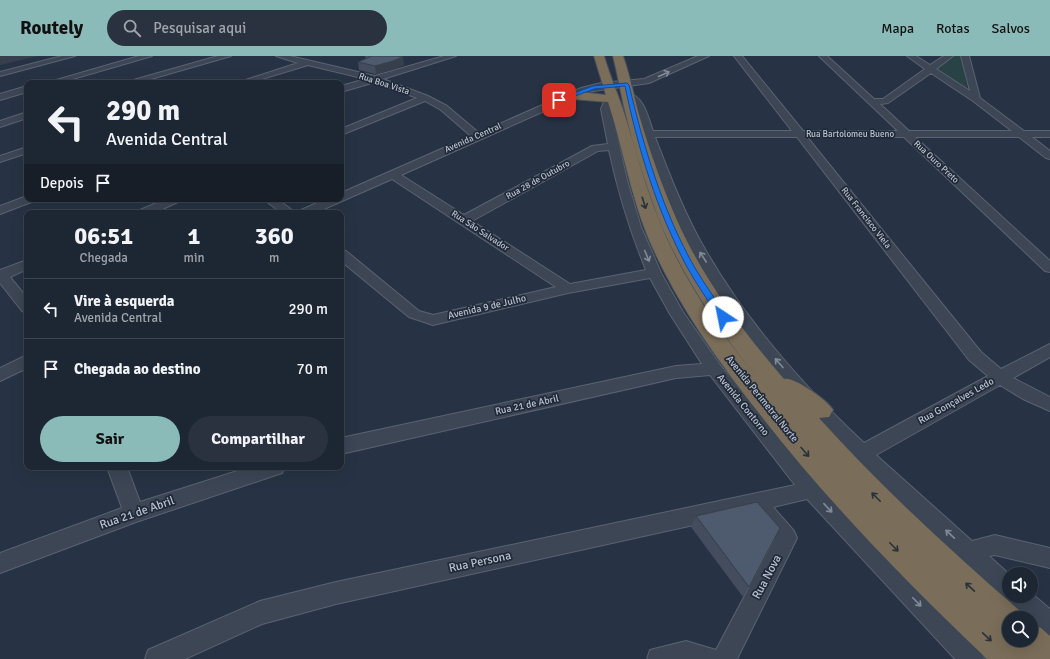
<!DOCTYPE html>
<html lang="pt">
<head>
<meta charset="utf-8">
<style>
	:root { --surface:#1d2633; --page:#2a323f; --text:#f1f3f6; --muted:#a0a5ac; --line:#3b434e; --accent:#8bbbb9 }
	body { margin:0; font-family:Signika,sans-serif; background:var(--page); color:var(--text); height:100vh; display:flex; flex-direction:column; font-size:15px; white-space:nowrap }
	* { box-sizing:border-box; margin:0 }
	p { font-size:13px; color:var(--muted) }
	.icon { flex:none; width:22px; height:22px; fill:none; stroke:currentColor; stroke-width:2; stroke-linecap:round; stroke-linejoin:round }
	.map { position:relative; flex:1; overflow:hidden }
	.panel { position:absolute; left:24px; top:154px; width:320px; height:260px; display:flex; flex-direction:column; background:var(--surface); border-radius:8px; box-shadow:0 4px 16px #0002,0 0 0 1px var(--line) }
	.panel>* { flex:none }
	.guide { position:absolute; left:24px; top:24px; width:320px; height:122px; border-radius:8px; box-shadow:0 4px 16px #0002,0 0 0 1px var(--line); background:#1d2633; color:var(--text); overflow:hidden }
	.tools { position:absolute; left:1002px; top:511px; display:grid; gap:8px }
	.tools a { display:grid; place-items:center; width:36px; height:36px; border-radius:50%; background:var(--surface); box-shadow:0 4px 16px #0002,0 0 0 1px var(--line); font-size:20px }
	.pin { position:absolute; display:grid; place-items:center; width:34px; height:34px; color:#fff; margin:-17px; border-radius:8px; box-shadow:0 2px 6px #0006 }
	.me { position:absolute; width:44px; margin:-22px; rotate:326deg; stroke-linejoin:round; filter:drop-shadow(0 0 3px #0008) }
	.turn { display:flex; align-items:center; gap:14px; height:84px; padding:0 16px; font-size:18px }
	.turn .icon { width:52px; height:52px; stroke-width:2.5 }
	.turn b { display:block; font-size:28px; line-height:34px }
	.then { display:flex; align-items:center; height:38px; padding:0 16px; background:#0003; gap:8px; font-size:15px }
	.eta { display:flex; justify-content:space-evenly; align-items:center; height:68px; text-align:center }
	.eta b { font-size:24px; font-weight:700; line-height:28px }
	.button { display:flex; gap:8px; margin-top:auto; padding:8px 16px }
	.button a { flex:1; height:46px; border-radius:24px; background:var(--accent); color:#111; font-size:16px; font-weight:700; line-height:46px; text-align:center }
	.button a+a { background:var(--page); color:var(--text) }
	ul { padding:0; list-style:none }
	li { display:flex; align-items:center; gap:12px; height:60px; padding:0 16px; border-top:1px solid var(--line) }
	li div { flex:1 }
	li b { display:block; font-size:15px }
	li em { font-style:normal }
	header { display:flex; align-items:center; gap:24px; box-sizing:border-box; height:56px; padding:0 20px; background:var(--accent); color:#111 }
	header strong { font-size:19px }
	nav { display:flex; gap:22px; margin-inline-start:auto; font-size:14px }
	.search { width:280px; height:36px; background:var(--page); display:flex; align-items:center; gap:10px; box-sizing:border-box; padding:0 14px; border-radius:22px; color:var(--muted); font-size:15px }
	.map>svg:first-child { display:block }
	.green { fill:#294245 }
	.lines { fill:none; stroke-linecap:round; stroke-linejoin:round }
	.minor-casing { stroke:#5a6371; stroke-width:2 }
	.highway-casing { stroke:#46505e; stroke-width:2 }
	.minor { fill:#3c4654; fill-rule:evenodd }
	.highway { fill:#7a6d59; fill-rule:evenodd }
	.wall { fill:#434d5e }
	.shaded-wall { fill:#373f4c }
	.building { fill:#4e5a6d; stroke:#373f4c }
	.oneway { stroke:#818a97 }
	.oneway2 { stroke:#29313c }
	.route { fill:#1a73e8; stroke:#114b97 }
	.labels { text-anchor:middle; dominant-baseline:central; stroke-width:3.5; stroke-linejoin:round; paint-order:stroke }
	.far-street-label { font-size:9px; fill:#b9c1cd; stroke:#202a39 }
	.street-label { font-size:10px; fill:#b9c1cd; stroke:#202a39 }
	.near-street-label { font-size:12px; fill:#b9c1cd; stroke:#202a39 }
</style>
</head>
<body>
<header>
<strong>Routely</strong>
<div class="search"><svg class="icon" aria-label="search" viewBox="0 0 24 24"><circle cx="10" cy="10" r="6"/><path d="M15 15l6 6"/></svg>Pesquisar aqui</div>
<nav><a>Mapa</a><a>Rotas</a><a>Salvos</a></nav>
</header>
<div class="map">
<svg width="1050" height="603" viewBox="0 0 1050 603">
	<rect width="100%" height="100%" fill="#273344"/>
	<path class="green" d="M954,0h7l7,35 -35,-22z"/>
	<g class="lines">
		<defs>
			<g id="minor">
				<path d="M62,0h13l-75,20v-4z"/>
				<path d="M139,0h13l-93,27h-13z"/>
				<path d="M218,0h13l-94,27h-14z"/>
				<path d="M276,0h14l85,20 69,-20h12l-73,23 45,17 19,10 32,27 102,-45 20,-5 43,-4 54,-23h11l-60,27 -62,9 -186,83 63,40 128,-69 16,-2 -7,-35 2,-5 6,-7h6l1,2 -5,6v4l16,71 14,47 20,46 22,39 37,53 98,119 163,166 3,9h-29l-148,-160 -34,8 21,24 3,7 -60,121h-90l3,-9 36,-9 30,9 59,-111 -19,-26 1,-2 -421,93 -74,20 -77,35h-40l3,-9 112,-49 76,-19 459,-97 -85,-110 -34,3 -335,76v-16l335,-72 26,-2 -32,-50 -20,-36 -82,15 -135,32 -24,-8 -68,-56v-11l5,1 73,60 14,4 123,-28 -164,-108 -77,34h-16l2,-3 25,-11h15v-6l130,-57 -30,-26 -16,-9 -84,34v-6l76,-31 -42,-16 -34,10v-6l25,-7 -58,-14 -59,18h-13l62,-20zM609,94c9,42 21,81 37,120l-76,14 -98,-63 126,-70z"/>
				<path d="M734,0h8l61,75h95l-79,-75h8l47,43h9l42,-30 -18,-13h9l14,9 14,-9h9l-17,13 34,22 -9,-35h8l11,42 44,33h26v6h-18l18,14v8l-4,-1 -27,-21h-104l135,124v11l-5,-1 -141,-134h-97l174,215 20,17 49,-25v13l-37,21 37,19v14l-27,-12 -23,-14 -124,70 96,86 23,-6 55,13v20l-55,-13 -6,1 20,18v22h22v-3l19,16v27l-8,-4 -11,-9v-5h-6l-16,-14 -2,-5 -6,-2c-112,-106 -235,-210 -309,-347 -25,-46 -41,-97 -58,-146l-9,-8 4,-3c16,5 19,25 24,38h139zM931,17l42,28 39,30h-103l-29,-27 8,-1zM655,81h142l172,223 19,16 -124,67c-60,-56 -117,-121 -158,-192 -21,-36 -36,-75 -51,-114z"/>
				<path d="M27,30v6l-27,8v-6z"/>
				<path d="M27,56v6l-27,9v-6z"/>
				<path d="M27,91v6l-27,9v-6z"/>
				<path d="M27,140v3h9l-2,2 -34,13v-8z"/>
				<path d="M166,143h16l-2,2 -26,12h-16l2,-3z"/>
				<path d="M263,143h14l19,14h-14z"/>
				<path d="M27,204v9l-17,8 17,21v15l-5,-2 -22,-28v-13z"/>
				<path d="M27,299v13l-27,13v-13z"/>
				<path d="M107,411h20l13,35 110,-35h35l-3,6 -146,49 -136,51v-20l122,-45z"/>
			</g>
			<path id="highway" d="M594,0h10c6,21 15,40 21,60 11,35 20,70 34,104 23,58 60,111 99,159 -39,-49 -76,-103 -100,-162 -12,-33 -24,-68 -32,-102 -5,-20 -8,-39 -13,-59h10c7,20 11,41 17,62 10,34 22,68 36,100 26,60 66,112 108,161 10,-3 44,22 49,31l-4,7 -10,1c62,69 131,132 201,193l3,7h-14v22h22v-16l10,4 9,8v23h-63c-82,-78 -160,-158 -229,-247 -42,-54 -83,-111 -110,-175 -18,-43 -25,-90 -40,-135l-36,-3 -6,-4 6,-4 34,4z"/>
		</defs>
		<use href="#minor" class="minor-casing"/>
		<use href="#highway" class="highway-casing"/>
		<use href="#minor" class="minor"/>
		<use href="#highway" class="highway"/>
	</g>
	<g class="wall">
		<path d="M365,0h39l-2,1 2,8 -10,4 -18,5 -17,-4 -1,-8 8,-3z"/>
		<path d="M696,460l53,71 -6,10 -52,-70z"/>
	</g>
	<g class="shaded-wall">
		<path d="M0,0h38l-38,9z"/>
		<path d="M391,0h13l-8,4 7,-3 1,8 -10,4 -18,5 -1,-8z"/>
	</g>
	<g class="building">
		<path d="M372,0h25l6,1 -10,4 -18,5 -17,-4z"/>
		<path d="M757,446l23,26 -31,59 -53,-71z"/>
	</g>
	<defs><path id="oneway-shaft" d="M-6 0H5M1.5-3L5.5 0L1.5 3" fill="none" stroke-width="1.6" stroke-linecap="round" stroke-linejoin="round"/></defs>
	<g class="oneway">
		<use href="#oneway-shaft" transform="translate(664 18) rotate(-24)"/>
		<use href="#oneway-shaft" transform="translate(647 200) rotate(68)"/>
		<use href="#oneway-shaft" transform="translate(703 201) rotate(-123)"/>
		<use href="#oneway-shaft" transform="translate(779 307) rotate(-131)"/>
		<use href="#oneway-shaft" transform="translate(828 452) rotate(47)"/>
		<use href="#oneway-shaft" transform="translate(950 478) rotate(-137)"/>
		<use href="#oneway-shaft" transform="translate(917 546) rotate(46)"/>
	</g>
	<g class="oneway2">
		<use href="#oneway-shaft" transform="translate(644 147) rotate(73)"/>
		<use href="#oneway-shaft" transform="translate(805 396) rotate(49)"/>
		<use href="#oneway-shaft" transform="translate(876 441) rotate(-135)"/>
		<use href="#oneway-shaft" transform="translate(894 491) rotate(45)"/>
		<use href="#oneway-shaft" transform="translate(970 531) rotate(-137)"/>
		<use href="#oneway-shaft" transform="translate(987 581) rotate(43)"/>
	</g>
	<path class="route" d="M627,27l2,2c15,63 34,127 66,183 10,17 22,33 32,49l-1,2h-6c-11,-17 -23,-34 -33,-52 -30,-56 -49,-118 -62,-181l-31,3 -33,12 -5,-1 37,-14z"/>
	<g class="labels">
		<g class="far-street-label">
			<text transform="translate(384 28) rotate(18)">Rua Boa Vista</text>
			<text x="850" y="78">Rua Bartolomeu Bueno</text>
			<text transform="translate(473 82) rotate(-24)">Avenida Central</text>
			<text transform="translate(936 106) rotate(43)">Rua Ouro Preto</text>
			<text transform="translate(538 124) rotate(-29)">Rua 28 de Outubro</text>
			<text transform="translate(866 162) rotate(52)">Rua Francisco Viela</text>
			<text transform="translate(480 175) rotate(33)">Rua São Salvador</text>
		</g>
		<g class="street-label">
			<text transform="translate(487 251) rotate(-13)">Avenida 9 de Julho</text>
			<text transform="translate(762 343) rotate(51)">Avenida Perimetral Norte</text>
			<text transform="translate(956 345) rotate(-29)">Rua Gonçalves Ledo</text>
			<text transform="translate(527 349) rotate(-12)">Rua 21 de Abril</text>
			<text transform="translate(743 349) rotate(51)">Avenida Contorno</text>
		</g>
		<g class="near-street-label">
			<text transform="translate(137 457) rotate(-19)">Rua 21 de Abril</text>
			<text transform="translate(480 506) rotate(-12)">Rua Persona</text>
			<text transform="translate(767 521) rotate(-62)">Rua Nova</text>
		</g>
	</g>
</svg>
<div class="tools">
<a><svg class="icon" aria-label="sound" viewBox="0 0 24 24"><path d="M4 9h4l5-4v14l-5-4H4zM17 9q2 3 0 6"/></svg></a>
<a><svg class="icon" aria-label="search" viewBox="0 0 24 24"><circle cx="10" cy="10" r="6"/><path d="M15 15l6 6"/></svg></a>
</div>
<div class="pin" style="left:559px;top:44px;background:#d93025"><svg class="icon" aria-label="arrive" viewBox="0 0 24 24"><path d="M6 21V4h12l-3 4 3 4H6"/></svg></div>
<svg class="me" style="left:723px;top:261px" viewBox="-20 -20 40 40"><circle r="19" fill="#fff"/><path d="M0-13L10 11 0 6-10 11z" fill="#1a73e8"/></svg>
<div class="guide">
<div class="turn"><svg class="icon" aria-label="left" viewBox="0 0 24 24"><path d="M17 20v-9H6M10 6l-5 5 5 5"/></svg><div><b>290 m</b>Avenida Central</div></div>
<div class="then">Depois<svg class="icon" aria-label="arrive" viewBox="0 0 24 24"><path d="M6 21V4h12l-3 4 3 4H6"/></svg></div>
</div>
<section class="panel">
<div class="eta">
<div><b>06:51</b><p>Chegada</p></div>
<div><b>1</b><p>min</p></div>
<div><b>360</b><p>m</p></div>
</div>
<ul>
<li><svg class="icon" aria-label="left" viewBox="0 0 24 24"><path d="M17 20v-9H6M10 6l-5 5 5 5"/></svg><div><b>Vire à esquerda</b><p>Avenida Central</p></div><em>290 m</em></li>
<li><svg class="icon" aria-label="arrive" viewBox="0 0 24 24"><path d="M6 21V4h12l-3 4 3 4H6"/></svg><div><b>Chegada ao destino</b></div><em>70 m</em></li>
</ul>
<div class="button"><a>Sair</a><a>Compartilhar</a></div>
</section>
</div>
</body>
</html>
